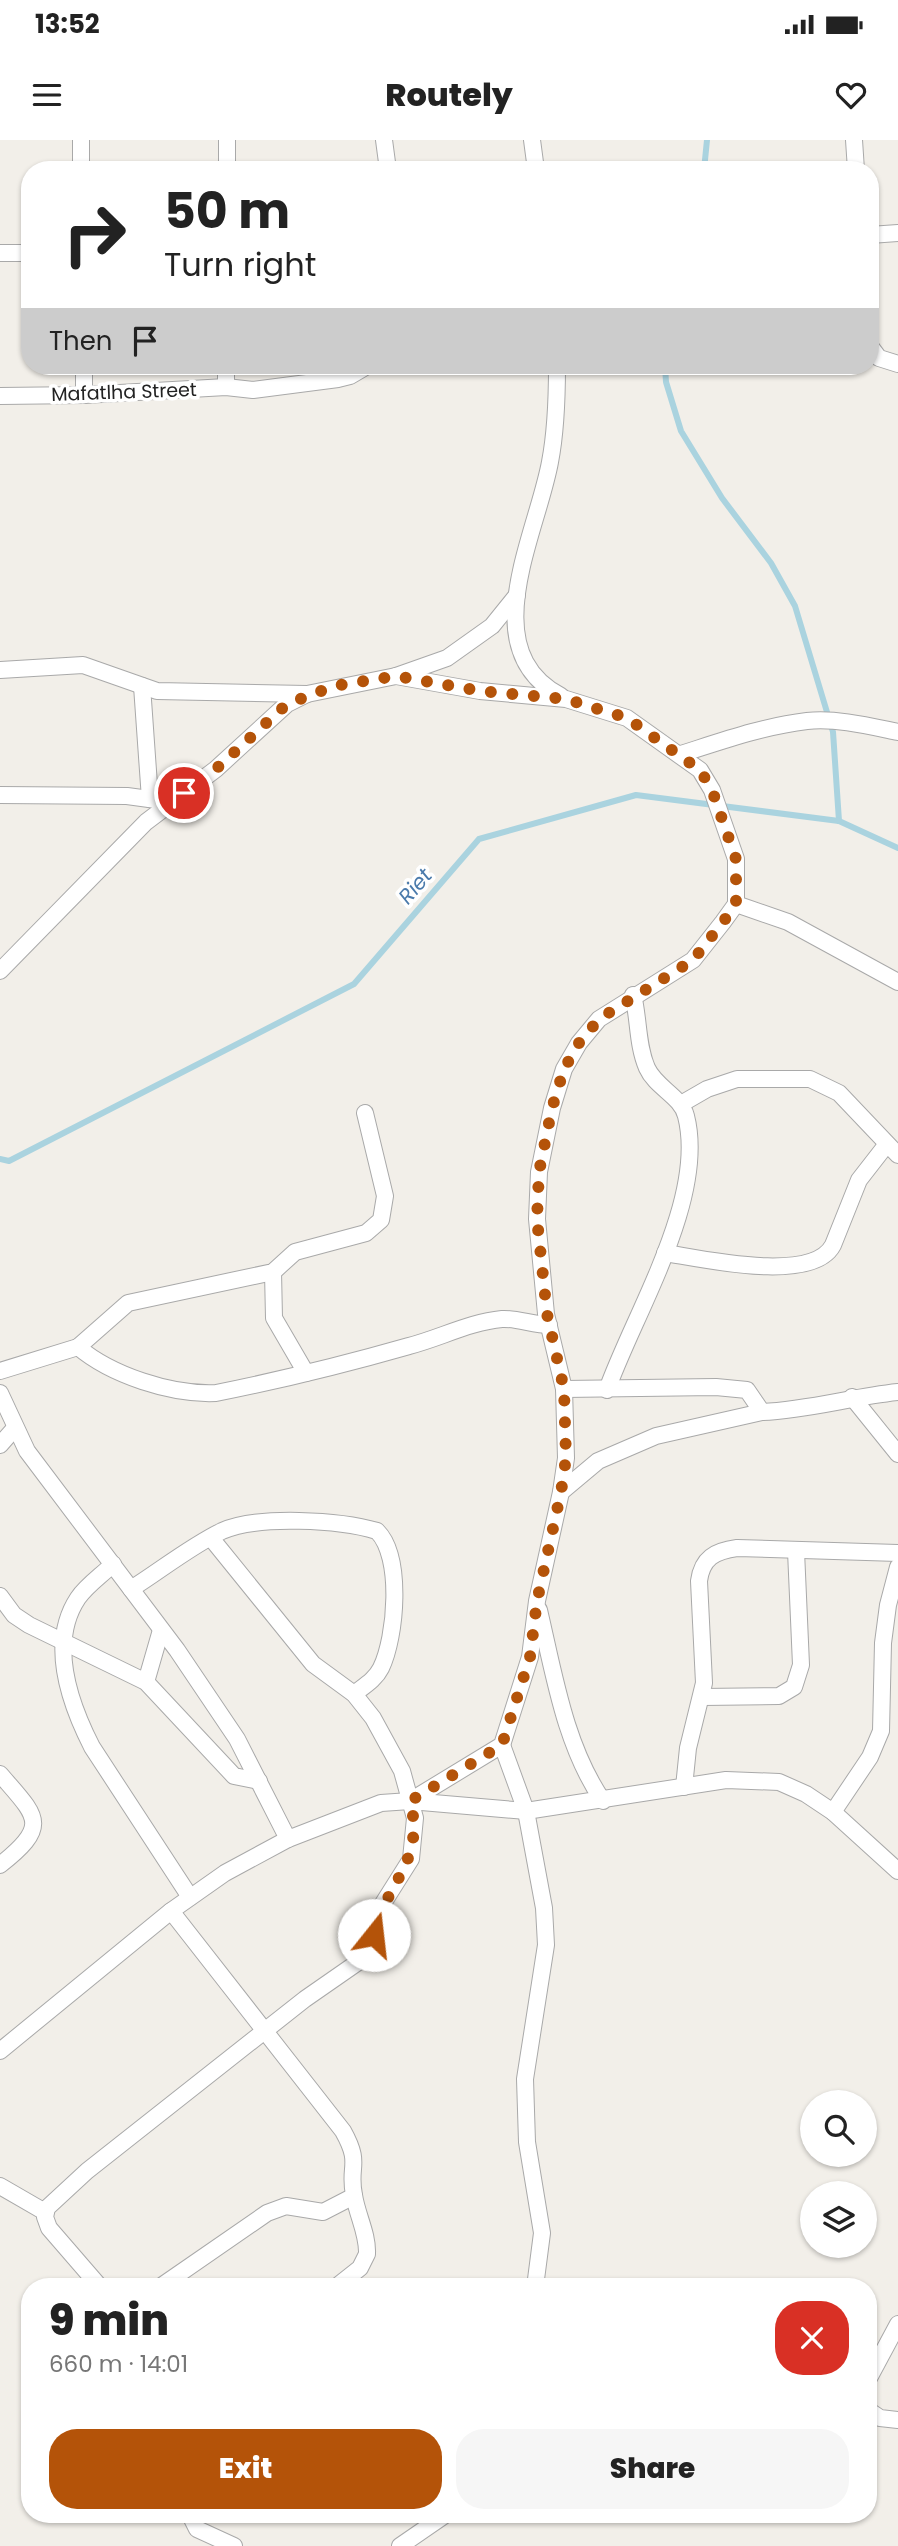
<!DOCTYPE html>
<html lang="en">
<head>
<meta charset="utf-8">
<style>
	:root { --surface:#fff; --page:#f6f6f6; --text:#222; --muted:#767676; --accent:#b45309 }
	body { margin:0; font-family:Poppins,sans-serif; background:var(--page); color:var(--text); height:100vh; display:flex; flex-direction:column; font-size:26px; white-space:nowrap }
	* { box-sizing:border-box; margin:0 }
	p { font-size:23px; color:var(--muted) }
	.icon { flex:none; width:38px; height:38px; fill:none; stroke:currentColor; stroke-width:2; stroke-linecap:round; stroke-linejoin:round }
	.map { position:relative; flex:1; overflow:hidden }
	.details { position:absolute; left:21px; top:2138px; width:856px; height:245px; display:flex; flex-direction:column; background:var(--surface); border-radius:28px; box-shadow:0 2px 5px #0004 }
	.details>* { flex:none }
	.hud { position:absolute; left:21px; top:21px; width:858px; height:214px; border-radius:28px; box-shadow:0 2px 5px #0004; background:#fff; color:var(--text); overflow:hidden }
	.tools { position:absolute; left:800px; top:1950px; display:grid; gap:14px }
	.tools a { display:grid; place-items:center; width:77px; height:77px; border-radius:50%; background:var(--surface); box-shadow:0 2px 5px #0004; font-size:35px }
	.pin { position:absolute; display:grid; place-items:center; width:60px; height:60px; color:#fff; margin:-30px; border:4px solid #fff; border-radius:50%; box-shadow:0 2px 7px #0007 }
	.me { position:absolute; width:77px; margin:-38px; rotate:16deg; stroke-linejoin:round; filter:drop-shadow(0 0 5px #0008) }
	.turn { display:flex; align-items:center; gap:24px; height:147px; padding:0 28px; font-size:32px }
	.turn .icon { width:91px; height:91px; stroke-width:2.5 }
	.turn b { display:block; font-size:49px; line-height:60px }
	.then { display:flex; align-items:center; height:66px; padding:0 28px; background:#0003; gap:14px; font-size:26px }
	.round { display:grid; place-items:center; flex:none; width:74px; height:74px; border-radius:28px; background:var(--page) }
	.summary { display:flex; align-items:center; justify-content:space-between; height:119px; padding:0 28px }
	h1 { font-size:42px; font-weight:800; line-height:52px }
	.cta { display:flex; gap:14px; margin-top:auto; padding:14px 28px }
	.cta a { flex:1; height:80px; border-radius:28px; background:var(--accent); color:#fff; font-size:28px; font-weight:800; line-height:80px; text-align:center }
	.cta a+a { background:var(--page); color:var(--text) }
	.status { display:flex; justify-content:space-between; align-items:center; height:49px; padding:0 35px; background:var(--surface); direction:ltr }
	.status svg { height:19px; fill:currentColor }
	header { display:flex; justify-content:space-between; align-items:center; height:91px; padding:0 28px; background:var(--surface); font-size:32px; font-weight:800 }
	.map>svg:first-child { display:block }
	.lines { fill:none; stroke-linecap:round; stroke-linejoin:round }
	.stream { stroke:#aad3df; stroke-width:6 }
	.street-casing { stroke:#a9a9a9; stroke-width:18 }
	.street { stroke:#fff; stroke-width:16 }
	.route { stroke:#b45309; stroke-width:12; stroke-dasharray:0 21.6 }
	.labels { text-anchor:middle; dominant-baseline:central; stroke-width:7; stroke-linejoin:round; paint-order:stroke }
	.street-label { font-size:19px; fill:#222; stroke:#fff }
	.water-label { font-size:21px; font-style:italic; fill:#4a7aab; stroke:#fff }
</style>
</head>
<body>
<div class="status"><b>13:52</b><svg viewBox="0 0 49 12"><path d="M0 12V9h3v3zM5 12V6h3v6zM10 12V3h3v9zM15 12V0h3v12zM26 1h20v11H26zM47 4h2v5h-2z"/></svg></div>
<header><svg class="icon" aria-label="menu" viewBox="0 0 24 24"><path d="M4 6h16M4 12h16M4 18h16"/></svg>Routely<svg class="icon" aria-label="heart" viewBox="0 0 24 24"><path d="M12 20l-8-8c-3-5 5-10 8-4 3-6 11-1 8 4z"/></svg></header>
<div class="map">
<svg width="898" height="2406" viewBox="0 0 898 2406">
	<rect width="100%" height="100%" fill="#f2efe9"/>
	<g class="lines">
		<g class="stream">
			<path d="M704,30l3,-30"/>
			<path d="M665,226l1,16 15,49 41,67 49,65 24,43 38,126 6,89"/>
			<path d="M0,1019l9,2 345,-177 125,-145 157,-44 203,26 59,27"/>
		</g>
		<defs>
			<g id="street">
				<path d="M81,0v30"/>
				<path d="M384,0l4,30"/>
				<path d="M532,0l4,30"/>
				<path d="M854,0l2,30"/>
				<path d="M227,30v-30"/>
				<path d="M870,95l28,-2"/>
				<path d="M0,113h30"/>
				<path d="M870,206l9,12 19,6"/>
				<path d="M84,226v29"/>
				<path d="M557,226c0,32 -1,65 -7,96 -13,72 -77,188 11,234"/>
				<path d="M226,247v-21"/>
				<path d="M0,256l84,-1 142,-8 27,3 85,-11 12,-3 17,-10"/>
				<path d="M0,530l83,-5 74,26 150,3"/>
				<path d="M396,536l84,15 86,8 61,19 73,52 12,20 24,69v45l-13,18 -30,38 -94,59 -20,24 -15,26 -12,39 -13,64 -2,47 9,95 18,75 2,69 -5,34 -24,109 -7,56 -28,88 -92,56"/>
				<path d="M142,546l8,113"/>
				<path d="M681,614c41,-13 83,-28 126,-33 30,-3 62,5 91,11"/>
				<path d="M0,655l127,1 44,6"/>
				<path d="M736,764l52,18 110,60"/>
				<path d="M0,831l146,-149 70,-53 71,-65 20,-10 89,-18 51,-18 45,-32 25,-31"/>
				<path d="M681,964l26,-15 30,-10h73l29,14 59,62"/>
				<path d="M665,1113c38,6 148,31 168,-8l26,-65 28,-36"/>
				<path d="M273,1132l1,46 32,55"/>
				<path d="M78,1207l50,-44 145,-31 22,-20 71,-19 15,-13 4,-24 -20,-83"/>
				<path d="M0,1231l78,-24c33,28 93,48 138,46 65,-13 130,-29 193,-47 31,-8 61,-24 93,-27 14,-1 32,6 47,6"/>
				<path d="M564,1249l152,-2 31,3 15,22c47,-2 89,-15 136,-20"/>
				<path d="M607,1250c27,-76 100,-192 79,-274 -5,-20 -30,-28 -39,-48 -10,-23 -8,-49 -14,-73"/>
				<path d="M0,1253l27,58 150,199 60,89 51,100"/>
				<path d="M852,1257l46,57"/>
				<path d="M0,1305l14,-16"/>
				<path d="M561,1352l37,-31 58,-25 106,-24"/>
				<path d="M113,1424c-11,11 -26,21 -35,34 -30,45 -8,106 14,149l98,150"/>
				<path d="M131,1449c30,-19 60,-43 91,-58 36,-16 118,-11 155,0 26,26 19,106 4,137 -6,12 -17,18 -27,26"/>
				<path d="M0,1456l14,19 15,10 117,57 88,94 25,5"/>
				<path d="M539,1470c15,64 26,136 64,191"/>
				<path d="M146,1542l15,-52"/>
				<path d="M702,1557l77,-1 15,-9 7,-22 -5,-114"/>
				<path d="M502,1605l24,66 18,97 2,37 -21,134 2,63 15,91 -7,54"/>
				<path d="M0,1634c37,43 51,51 0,91"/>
				<path d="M684,1647l4,-39 16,-65 -5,-102c3,-23 16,-30 38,-33l161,5"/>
				<path d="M833,1672l37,-55 11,-26 2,-88 5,-38 10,-38"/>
				<path d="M171,1771l172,220c19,34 5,34 11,64 3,20 14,39 13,59l-7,14 -24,19"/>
				<path d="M0,1911l171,-140 54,-38 63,-34 93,-36 29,-2 116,10 200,-31 53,2 27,12 27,18 65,59"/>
				<path d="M0,2046l45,26"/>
				<path d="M100,2147l-51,-59 -4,-11 2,-9 40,-37 218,-172 59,-41 7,-10 11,-43 29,-46 4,-41 -13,-47 -29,-53 -19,-24 -41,-30 -102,-126"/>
				<path d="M160,2147l107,-74 19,-7 37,6 31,-16"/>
				<path d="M868,2240l30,-56"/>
				<path d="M868,2270l12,8 18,2"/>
				<path d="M190,2375l7,14 37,17"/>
				<path d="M400,2406l45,-31"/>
			</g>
		</defs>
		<use href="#street" class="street-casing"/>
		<use href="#street" class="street"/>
	</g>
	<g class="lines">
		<path class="route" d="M184,653l32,-24 71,-65 47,-18 62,-10 84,15 86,8 61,19 73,52 12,20 24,69v45l-13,18 -30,38 -94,59 -20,24 -15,26 -12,39 -13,64 -2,47 10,95 17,75 2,69 -5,34 -24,109 -7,56 -28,88 -92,56c16,61 -24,80 -36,134"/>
	</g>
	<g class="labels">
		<g class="street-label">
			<text transform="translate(124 252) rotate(-2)">Mafatlha Street</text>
		</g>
		<g class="water-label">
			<text transform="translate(415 746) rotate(-49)">Riet</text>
		</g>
	</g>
</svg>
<div class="tools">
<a><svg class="icon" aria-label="search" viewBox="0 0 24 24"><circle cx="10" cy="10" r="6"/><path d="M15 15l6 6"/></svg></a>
<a><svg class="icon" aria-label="layers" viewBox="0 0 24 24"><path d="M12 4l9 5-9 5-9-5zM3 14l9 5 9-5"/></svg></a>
</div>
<div class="pin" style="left:184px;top:653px;background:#d93025"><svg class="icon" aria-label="arrive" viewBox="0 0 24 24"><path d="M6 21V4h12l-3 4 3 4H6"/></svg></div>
<svg class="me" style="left:374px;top:1795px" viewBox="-20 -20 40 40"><circle r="19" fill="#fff"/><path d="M0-13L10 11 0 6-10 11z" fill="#b45309"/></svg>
<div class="hud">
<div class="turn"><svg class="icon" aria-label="right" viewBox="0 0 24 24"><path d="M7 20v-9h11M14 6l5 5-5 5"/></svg><div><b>50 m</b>Turn right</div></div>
<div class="then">Then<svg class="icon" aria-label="arrive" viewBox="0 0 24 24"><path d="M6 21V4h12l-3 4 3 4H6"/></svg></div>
</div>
<section class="details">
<div class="summary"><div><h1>9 min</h1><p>660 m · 14:01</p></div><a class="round" style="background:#d93025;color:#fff"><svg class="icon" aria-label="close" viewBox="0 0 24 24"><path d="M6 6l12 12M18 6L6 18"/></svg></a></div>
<div class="cta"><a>Exit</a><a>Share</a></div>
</section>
</div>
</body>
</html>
